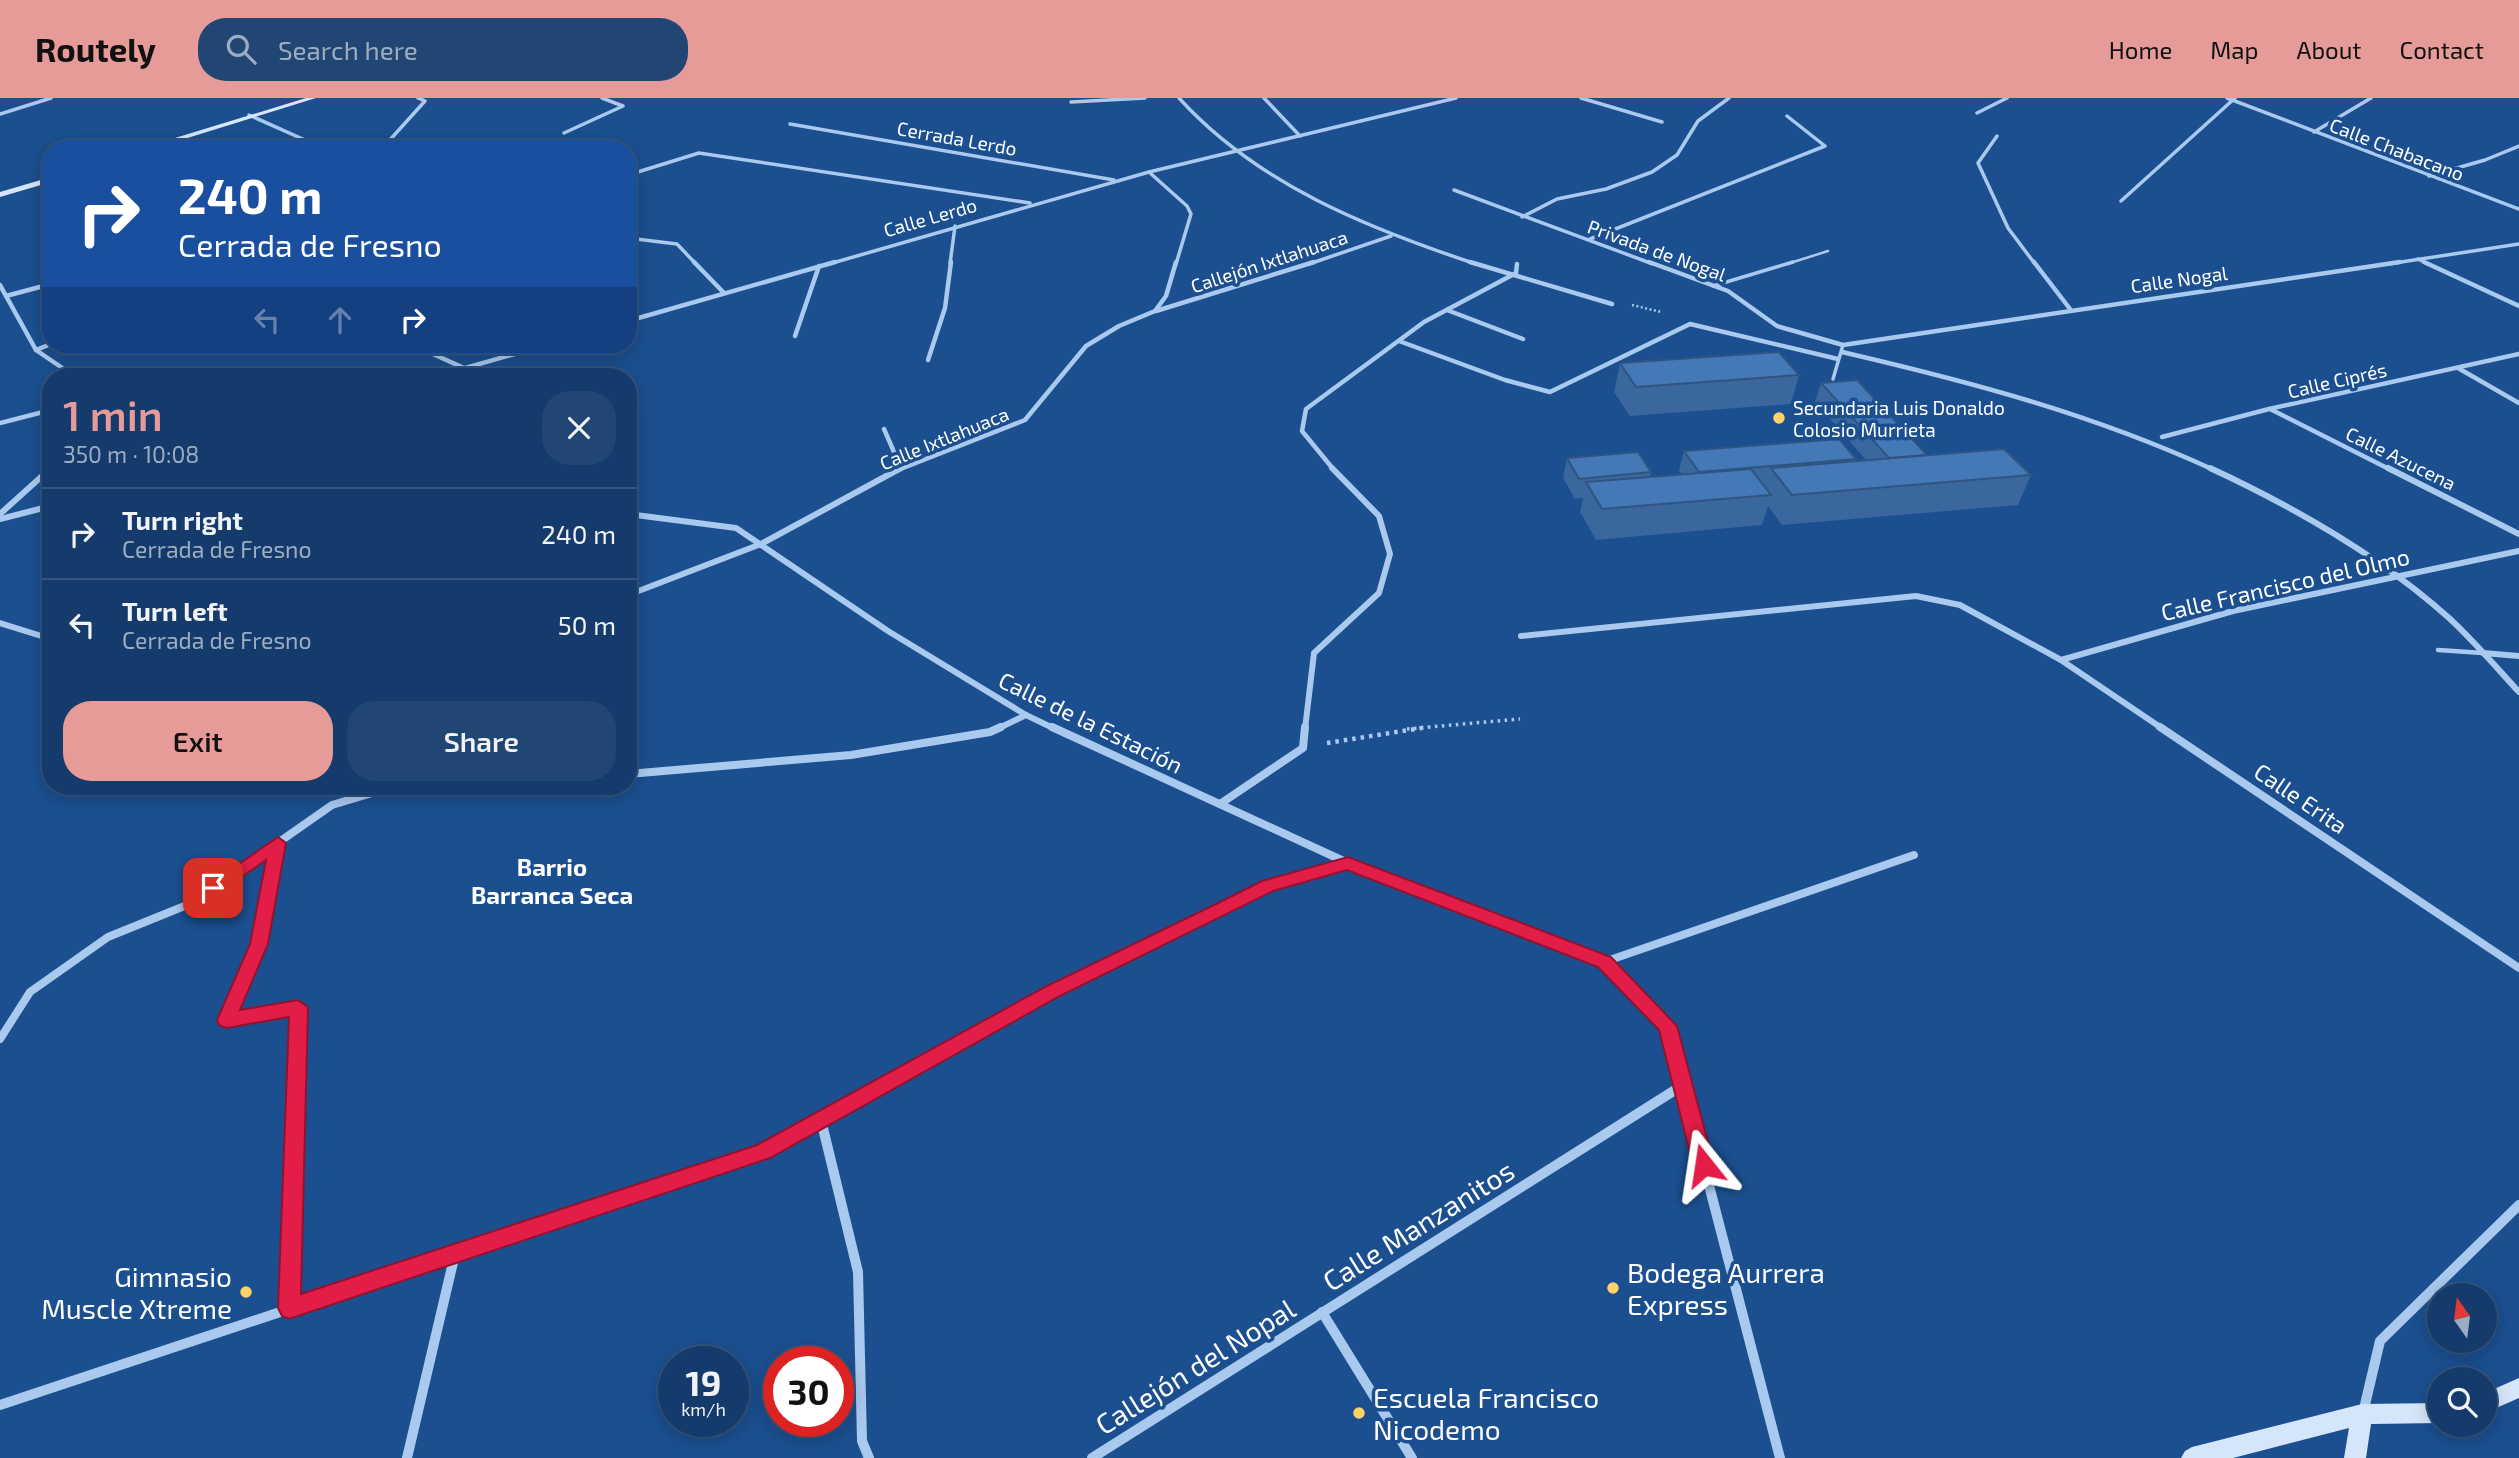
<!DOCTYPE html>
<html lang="en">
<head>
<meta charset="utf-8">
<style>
	:root { --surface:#143b6b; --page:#214673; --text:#f1f3f6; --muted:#9dadc1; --line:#33557e; --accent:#e69b98 }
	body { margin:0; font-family:"Exo 2",sans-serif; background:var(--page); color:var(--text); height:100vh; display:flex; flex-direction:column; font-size:26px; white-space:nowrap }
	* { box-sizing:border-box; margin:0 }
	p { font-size:23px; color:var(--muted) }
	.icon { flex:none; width:38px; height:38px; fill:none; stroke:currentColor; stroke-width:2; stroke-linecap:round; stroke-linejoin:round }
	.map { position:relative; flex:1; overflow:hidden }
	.details { position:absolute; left:42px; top:270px; width:595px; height:427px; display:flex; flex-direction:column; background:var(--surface); border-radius:28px; box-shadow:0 4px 18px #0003,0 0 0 2px var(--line) }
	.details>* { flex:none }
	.banner { position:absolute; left:42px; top:42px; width:595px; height:214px; border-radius:28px; box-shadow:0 4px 18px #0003,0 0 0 2px var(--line); background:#1a4fa0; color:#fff; overflow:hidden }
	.needle { width:46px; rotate:346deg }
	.buttons { position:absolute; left:2427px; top:1185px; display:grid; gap:14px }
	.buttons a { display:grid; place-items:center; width:70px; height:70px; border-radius:50%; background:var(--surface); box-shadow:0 4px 18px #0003,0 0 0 2px var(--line); font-size:35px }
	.speed { position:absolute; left:658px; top:1248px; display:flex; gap:14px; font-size:35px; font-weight:700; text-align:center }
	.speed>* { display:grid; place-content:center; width:91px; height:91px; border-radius:50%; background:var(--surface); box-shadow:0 4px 18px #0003,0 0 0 2px var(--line); line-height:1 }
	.speed small { font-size:18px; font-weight:400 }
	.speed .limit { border:10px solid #d22; background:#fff; color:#111 }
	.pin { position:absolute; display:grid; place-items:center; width:60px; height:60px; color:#fff; margin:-30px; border-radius:14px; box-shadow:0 4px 10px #0006 }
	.me { position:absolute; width:77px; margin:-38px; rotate:345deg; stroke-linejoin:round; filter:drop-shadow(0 0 5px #0008) }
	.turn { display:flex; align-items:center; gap:24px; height:147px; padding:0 21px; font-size:32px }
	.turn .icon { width:91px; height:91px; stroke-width:2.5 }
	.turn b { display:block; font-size:49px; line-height:60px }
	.lanes { display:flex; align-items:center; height:66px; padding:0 21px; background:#0003; justify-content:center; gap:35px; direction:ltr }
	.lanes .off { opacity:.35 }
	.round { display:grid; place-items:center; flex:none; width:74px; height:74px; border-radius:28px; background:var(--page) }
	.head { display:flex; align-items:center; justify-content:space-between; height:119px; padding:0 21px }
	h1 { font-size:42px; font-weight:600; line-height:52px; color:var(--accent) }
	.button { display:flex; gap:14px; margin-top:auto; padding:14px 21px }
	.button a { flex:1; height:80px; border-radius:28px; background:var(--accent); color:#111; font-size:28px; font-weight:600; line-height:80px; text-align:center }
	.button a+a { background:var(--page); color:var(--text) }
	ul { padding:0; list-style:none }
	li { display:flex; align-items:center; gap:21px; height:91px; padding:0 21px; border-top:2px solid var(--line) }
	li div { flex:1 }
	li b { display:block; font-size:26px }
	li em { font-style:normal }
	header { display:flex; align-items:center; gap:42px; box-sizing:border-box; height:98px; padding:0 35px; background:var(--accent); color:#111 }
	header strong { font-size:33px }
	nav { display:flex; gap:38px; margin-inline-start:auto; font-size:24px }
	.search { width:490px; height:63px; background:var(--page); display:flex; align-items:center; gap:18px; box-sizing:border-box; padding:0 24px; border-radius:28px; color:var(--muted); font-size:26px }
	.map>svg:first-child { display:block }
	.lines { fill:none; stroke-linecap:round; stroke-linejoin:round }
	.path-far2 { stroke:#a9c9ee; stroke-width:2.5; stroke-dasharray:2 2.5; stroke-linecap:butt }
	.path-far1 { stroke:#a9c9ee; stroke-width:3.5; stroke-dasharray:2.5 4.5; stroke-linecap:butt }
	.path { stroke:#a9c9ee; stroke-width:4.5; stroke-dasharray:3.5 5; stroke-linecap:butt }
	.lane-far2 { stroke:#a9c9ee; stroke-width:2.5 }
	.lane-far1 { stroke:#a9c9ee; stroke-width:3.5 }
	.lane { stroke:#a9c9ee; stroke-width:4.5 }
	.street-far4 { stroke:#a9c9ee; stroke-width:3.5 }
	.street-far3 { stroke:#a9c9ee; stroke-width:4.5 }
	.street-far2 { stroke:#a9c9ee; stroke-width:6 }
	.street-far1 { stroke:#a9c9ee; stroke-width:8 }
	.street { stroke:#a9c9ee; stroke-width:10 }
	.secondary { fill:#d6e6fa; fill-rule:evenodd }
	.wall { fill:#3a679d }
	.building { fill:#4478b7; stroke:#305480; stroke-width:2 }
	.route { fill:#e11d48; stroke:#92132f; stroke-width:2 }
	.poi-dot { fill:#ffd166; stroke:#1b4f8f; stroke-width:2.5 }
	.labels { text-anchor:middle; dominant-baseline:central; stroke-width:7; stroke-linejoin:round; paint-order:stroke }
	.far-street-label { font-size:19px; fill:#fff; stroke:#1b4f8f }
	.far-poi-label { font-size:19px; fill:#fff; stroke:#1b4f8f; text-anchor:start }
	.street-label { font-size:23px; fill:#fff; stroke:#1b4f8f }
	.neighbourhood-label { font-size:24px; font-weight:bold; fill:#fff; stroke:#1b4f8f }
	.near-street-label { font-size:28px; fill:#fff; stroke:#1b4f8f }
	.near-poi-label { font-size:28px; fill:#fff; stroke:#1b4f8f; text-anchor:start }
</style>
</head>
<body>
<header>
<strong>Routely</strong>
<div class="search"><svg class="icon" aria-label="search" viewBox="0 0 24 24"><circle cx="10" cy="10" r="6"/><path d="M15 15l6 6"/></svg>Search here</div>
<nav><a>Home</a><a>Map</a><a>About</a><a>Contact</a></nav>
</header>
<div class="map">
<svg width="2519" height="1360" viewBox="0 0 2519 1360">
	<rect width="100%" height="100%" fill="#1b4f8f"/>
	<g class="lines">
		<path class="path-far2" d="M1632,207l29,7"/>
		<path class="path-far1" d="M1407,631l113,-10"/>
		<path class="path" d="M1327,645l101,-16"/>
		<path class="lane-far2" d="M1787,166l41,-13"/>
		<g class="lane-far1">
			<path d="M1713,188l80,-24"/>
			<path d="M1833,281l10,-34"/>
		</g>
		<path class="lane" d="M2438,552l45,3"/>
		<g class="street-far4">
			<path d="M418,0l7,3 -37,41 8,7 111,-1"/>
			<path d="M1179,0c78,86 188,130 297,166"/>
			<path d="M1264,0l36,38"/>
			<path d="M1581,0l81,24"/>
			<path d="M2227,0l292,111"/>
			<path d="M1071,4l74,-4"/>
			<path d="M1977,15l30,-15"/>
			<path d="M0,16l51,-16"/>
			<path d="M249,17l76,34"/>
			<path d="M790,26l324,56"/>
			<path d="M2314,34l57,-34"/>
			<path d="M564,35l59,-27 -21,-8"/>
			<path d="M1997,38l-19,27 30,65 27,36"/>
			<path d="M162,45l15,6"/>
			<path d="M1149,74l38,34 4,8 -15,50"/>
			<path d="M628,77l71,-22 331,50"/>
			<path d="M2429,78l56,-16 34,-14"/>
			<path d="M1454,92l199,74"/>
			<path d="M2121,103l114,-103"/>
			<path d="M1522,119l35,-18 49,-10 46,-17 25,-17 21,-34 31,-23"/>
			<path d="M628,140l49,6 19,20"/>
			<path d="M1590,141l235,-93 -38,-30"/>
			<path d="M2418,161l10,5"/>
			<path d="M829,166l320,-92 307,-74"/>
			<path d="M950,166l5,-38"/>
			<path d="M1309,166l82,-28"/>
			<path d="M2388,166l131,-20"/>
		</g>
		<g class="street-far3">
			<path d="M694,164l30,31"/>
			<path d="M1470,164l142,42"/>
			<path d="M1649,164l79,29 49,35 66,19 557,-83"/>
			<path d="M2034,164l36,47"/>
			<path d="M2424,164l95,44"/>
			<path d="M0,187l36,65 38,26"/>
			<path d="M6,198l45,-12"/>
			<path d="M1447,212l76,29"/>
			<path d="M1156,213l158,-49"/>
			<path d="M628,223l207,-59"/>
			<path d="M795,238l24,-70"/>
			<path d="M1399,243l106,39 45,12 140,-68 148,35"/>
			<path d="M413,247l51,23"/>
			<path d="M36,252l15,-6"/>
			<path d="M1842,254c129,30 250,62 372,118"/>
			<path d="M928,262l17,-52 6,-46"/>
			<path d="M2458,270l61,35"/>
			<path d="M437,278l109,-31"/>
			<path d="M2270,311l121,61"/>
			<path d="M0,325l51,-13"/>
			<path d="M884,331l17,39"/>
			<path d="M2162,339l107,-28 250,-55"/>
			<path d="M49,372l2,-2"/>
			<path d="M898,372l127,-50 61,-74 33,-20 36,-15 11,-15 10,-34"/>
			<path d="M1334,372l-32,-39 4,-22 118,-87 92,-49 1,-9"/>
		</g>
		<g class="street-far2">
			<path d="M2210,370c84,39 170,88 239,150 25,23 47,49 70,74"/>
			<path d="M2388,370l131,66"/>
			<path d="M0,416l51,-46"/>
			<path d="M628,416l108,14 152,103 138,84 29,14"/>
			<path d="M0,421l51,-13"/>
			<path d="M628,497l133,-51 140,-76"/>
			<path d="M0,525l51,16"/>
			<path d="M1521,538l395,-40 44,9 101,55 102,69"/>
			<path d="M2483,555l36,3"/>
			<path d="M2061,562l172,-49 286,-60"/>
			<path d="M997,631l29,-14"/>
			<path d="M1305,631l9,-76 65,-60 11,-39 -11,-38 -47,-48"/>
		</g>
		<g class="street-far1">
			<path d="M1052,629l296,136 256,99 63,64 7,27"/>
			<path d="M2160,629l359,241"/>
			<path d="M628,676l223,-19 139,-23 11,-5"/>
			<path d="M1220,706l83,-56 2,-21"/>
			<path d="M278,745l-19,101 -32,76 71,-13 -1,46"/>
			<path d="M1604,864l310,-107"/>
			<path d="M0,941l30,-47 78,-55 84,-34 140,-98 40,-12 104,-7"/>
			<path d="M942,955l110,-61 216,-106 80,-22"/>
		</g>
		<g class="street">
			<path d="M1674,953l106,407"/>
			<path d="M821,1022l37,152 4,169 7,17"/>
			<path d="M289,1210l8,-257"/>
			<path d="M1322,1214l90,146"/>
			<path d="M0,1307l762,-253 183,-101"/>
			<path d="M2363,1315l17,-72 139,-136"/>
			<path d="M407,1360l48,-204"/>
			<path d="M1092,1360l591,-373"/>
		</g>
		<g class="secondary">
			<path d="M306,0h10l-164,51h-13z"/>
			<path d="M51,79v5l-51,15v-5z"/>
			<path d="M2519,1280v20l-34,15v-20z"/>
			<path d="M2440,1305v20l-69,1 -5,34h-22l5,-30 -116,30h-52l4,-7 7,-4 170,-43z"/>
		</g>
	</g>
	<g class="wall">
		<path d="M1620,265l179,12 -8,29 -161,12 -16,-24z"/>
		<path d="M1821,285l106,72 104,20 -13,30 -236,20 -14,-19 -6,19 -166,15 -16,-28 3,-14 -8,1 -12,-21 4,-20 84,14 -1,5 32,-3 -3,-3 5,-20 172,8 -1,2 11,-1 -51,-58z"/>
	</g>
	<g class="building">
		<path d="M1779,254l20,23 -163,12 -16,-24z"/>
		<path d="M1857,282l70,75 -38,3 -68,-75z"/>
		<path d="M1839,341l17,20 -157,13 -15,-21z"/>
		<path d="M2004,351l27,26 -239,20 -21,-27z"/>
		<path d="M1638,354l13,20 -72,7 -12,-21z"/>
		<path d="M1751,371l20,26 -169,14 -16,-27z"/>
	</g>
	<path class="route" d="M278,739l8,6 -18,101 -28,66 58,-10 10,7 -7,287 456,-149 288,-158 169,-82 48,-24 86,-24 263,100 66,69 37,139 -3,6 -7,3 -8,-3 -3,-6 -34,-135 -61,-63 -251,-97 -74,21 -215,106 -288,161 -481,161 -7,-3 -4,-8 11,-291 -62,11 -7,-2 -3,-6 33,-76 16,-84 -47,33 -6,2 -9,-7z"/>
	<g class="poi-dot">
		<circle cx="1779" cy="320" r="7"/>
		<circle cx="1613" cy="1190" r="7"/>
		<circle cx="246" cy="1194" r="7"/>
		<circle cx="1359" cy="1315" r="7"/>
	</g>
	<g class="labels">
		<g class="far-street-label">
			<text transform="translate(957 40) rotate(10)">Cerrada Lerdo</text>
			<text transform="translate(2397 51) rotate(21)">Calle Chabacano</text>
			<text transform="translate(930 119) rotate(-16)">Calle Lerdo</text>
			<text transform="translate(1657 152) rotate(20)">Privada de Nogal</text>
			<text transform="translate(1269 163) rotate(-18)">Callejón Ixtlahuaca</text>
			<text transform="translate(2179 181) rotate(-8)">Calle Nogal</text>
			<text transform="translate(2337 282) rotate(-13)">Calle Ciprés</text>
			<text transform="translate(944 340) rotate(-22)">Calle Ixtlahuaca</text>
			<text transform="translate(2401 360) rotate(26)">Calle Azucena</text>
		</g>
		<g class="far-poi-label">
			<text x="1793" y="309">Secundaria Luis Donaldo<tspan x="1793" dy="22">Colosio Murrieta</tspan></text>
		</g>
		<g class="street-label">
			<text transform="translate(2285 486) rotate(-13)">Calle Francisco del Olmo</text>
			<text transform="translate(1091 624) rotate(26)">Calle de la Estación</text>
			<text transform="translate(2301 700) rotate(34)">Calle Erita</text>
		</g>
		<g class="neighbourhood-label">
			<text x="552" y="768">Barrio<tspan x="552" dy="28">Barranca Seca</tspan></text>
		</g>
		<g class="near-street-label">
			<text transform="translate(1418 1127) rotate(-32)">Calle Manzanitos</text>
			<text transform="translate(1195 1268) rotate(-32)">Callejón del Nopal</text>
		</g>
		<g class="near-poi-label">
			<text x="1627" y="1174">Bodega Aurrera<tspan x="1627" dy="32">Express</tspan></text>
			<text x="232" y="1178" text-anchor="end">Gimnasio<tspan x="232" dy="32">Muscle Xtreme</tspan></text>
			<text x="1373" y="1299">Escuela Francisco<tspan x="1373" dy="32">Nicodemo</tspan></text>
		</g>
	</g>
</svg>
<div class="buttons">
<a><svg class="needle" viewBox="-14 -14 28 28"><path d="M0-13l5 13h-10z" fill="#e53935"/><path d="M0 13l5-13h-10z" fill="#9dadc1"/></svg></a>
<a><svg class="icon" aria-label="search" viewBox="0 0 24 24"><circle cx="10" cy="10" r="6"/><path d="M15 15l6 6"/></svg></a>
</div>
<div class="speed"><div>19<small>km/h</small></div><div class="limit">30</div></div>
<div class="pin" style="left:213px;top:790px;background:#d93025"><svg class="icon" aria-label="arrive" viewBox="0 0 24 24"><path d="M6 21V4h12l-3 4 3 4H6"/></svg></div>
<svg class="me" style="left:1704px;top:1067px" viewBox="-20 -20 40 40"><path d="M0-17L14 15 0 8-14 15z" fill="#e11d48" stroke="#fff" stroke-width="4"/></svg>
<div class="banner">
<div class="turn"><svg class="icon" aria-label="right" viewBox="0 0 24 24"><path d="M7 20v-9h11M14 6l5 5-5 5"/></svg><div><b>240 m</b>Cerrada de Fresno</div></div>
<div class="lanes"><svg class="icon off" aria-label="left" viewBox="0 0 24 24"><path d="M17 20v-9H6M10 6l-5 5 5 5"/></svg><svg class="icon off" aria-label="ahead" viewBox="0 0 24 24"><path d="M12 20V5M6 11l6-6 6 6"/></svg><svg class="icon" aria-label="right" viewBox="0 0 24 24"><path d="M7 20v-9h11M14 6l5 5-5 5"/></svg></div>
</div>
<section class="details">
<div class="head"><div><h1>1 min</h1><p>350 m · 10:08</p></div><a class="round"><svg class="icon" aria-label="close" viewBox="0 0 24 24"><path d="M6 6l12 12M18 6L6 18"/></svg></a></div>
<ul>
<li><svg class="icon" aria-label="right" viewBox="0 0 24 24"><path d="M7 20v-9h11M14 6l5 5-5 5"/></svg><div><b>Turn right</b><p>Cerrada de Fresno</p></div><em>240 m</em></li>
<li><svg class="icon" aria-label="left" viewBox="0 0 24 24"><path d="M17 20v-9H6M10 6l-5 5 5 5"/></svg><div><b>Turn left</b><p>Cerrada de Fresno</p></div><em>50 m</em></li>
</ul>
<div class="button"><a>Exit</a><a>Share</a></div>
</section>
</div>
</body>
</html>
